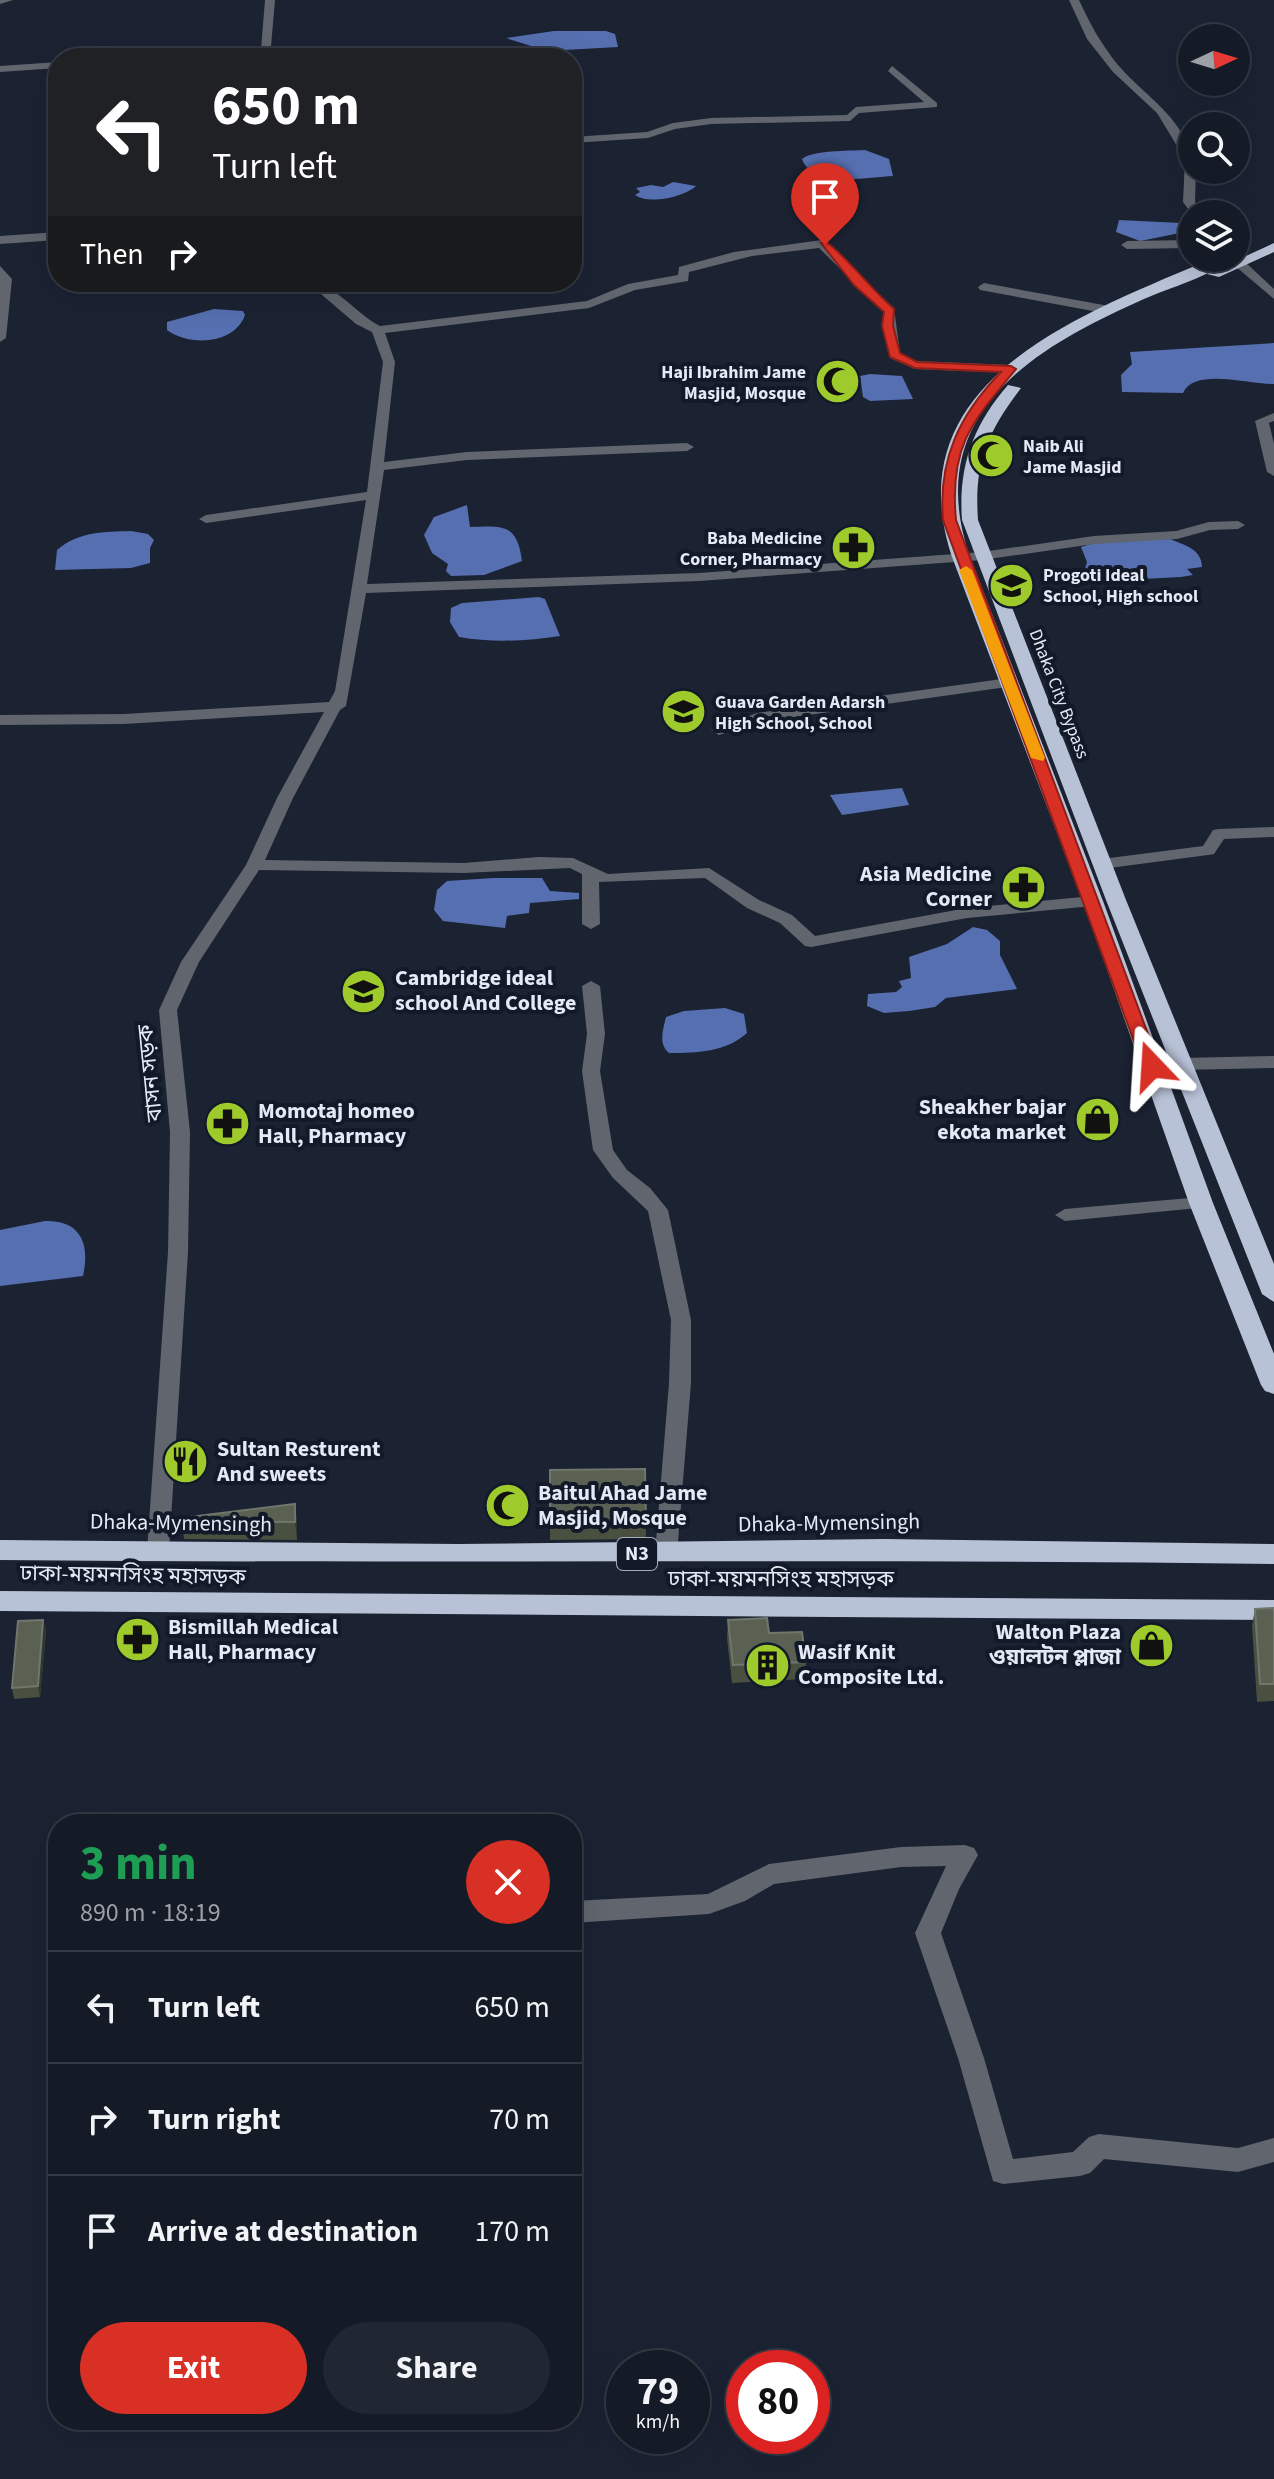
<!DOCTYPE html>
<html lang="en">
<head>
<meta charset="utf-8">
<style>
	:root { --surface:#141a26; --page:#212732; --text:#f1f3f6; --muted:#9da1a7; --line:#333843; --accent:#d93025 }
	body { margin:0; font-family:"Source Sans 3","Noto Sans Bengali",sans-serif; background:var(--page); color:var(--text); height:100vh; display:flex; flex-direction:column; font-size:30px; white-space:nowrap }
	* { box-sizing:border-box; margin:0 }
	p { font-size:26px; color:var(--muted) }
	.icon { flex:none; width:44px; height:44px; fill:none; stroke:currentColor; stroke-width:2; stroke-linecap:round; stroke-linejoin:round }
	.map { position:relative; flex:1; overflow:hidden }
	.drawer { position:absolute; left:48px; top:1814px; width:534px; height:616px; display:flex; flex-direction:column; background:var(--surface); border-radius:32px; box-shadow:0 8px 32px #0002,0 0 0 2px var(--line) }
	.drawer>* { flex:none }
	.top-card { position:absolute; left:48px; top:48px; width:534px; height:244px; border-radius:32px; box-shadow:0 8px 32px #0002,0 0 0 2px var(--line); background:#202124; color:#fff; overflow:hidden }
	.needle { width:52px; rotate:86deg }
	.buttons { position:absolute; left:1178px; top:24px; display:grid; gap:16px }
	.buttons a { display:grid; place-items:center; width:72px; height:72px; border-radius:50%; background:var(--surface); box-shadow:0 8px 32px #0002,0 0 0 2px var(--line); font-size:40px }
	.speed { position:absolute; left:606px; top:2350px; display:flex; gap:16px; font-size:40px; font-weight:700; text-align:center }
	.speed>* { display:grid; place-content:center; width:104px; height:104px; border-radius:50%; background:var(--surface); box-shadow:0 8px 32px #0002,0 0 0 2px var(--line); line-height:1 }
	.speed small { font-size:20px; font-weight:400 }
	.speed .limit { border:12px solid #d22; background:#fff; color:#111 }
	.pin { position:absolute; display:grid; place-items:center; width:68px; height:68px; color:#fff; margin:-82px -34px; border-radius:50% 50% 50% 0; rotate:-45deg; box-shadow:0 0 8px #0007 }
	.pin .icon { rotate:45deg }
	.me { position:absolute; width:88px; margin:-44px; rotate:340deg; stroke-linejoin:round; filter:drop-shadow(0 0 6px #0008) }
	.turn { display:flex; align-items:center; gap:28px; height:168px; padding:0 32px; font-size:36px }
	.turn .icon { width:104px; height:104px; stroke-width:2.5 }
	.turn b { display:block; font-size:56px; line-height:68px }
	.then { display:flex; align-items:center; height:76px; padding:0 32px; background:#0003; gap:16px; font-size:30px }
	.round { display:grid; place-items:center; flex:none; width:84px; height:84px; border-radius:42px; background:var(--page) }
	.head { display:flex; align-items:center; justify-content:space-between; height:136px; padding:0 32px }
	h1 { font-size:48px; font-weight:700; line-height:60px; color:#1e9e55 }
	.cta { display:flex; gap:16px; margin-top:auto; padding:16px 32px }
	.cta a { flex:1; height:92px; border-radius:48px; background:var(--accent); color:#fff; font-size:32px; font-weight:700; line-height:92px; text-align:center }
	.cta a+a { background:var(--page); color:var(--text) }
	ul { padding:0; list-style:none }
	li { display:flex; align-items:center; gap:24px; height:112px; padding:0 32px; border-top:2px solid var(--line) }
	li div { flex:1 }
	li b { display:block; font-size:30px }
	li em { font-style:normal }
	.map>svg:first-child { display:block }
	.water { fill:#556fb0 }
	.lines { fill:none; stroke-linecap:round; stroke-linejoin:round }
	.minor { fill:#61656d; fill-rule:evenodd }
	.highway { fill:#b8c2d7; fill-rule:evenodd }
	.wall { fill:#4a5040 }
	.shaded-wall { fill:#303732 }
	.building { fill:#5a6153; stroke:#70766c; stroke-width:2 }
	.route { fill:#d93025; stroke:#8d1f18; stroke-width:2 }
	.slow { fill:#f59e0b }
	.labels { text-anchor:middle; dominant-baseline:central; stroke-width:8; stroke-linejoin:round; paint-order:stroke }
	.far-poi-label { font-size:18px; font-weight:bold; fill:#e4e9f5; stroke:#121928; text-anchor:start }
	.far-street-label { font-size:18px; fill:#e4e9f5; stroke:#121928 }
	.shield { fill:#121928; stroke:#a5abb8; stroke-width:2 }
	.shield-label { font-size:20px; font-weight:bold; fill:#e4e9f5 }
	.poi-label { font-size:22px; font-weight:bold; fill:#e4e9f5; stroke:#121928; text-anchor:start }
	.street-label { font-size:22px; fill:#e4e9f5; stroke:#121928 }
</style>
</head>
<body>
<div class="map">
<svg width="1274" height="2479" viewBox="0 0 1274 2479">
	<rect width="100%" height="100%" fill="#1b2232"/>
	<g class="water">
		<path d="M554,31h52l9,3 3,13 -71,4 -41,-13z"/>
		<path d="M865,150l24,9 4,17c-25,1 -80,13 -91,-17 10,-9 47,-8 63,-9z"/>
		<path d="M673,182l23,4c-12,11 -47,19 -61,9l5,-3 -4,-4 15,-3 12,2z"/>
		<path d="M1119,220l62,3 -1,10 -40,8 -24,-9z"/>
		<path d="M214,309l29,2 2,4c-10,29 -55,32 -78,15v-8z"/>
		<path d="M1274,343v41c-25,1 -79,-17 -91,9l-61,-1 -1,-17 11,-11 -2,-12z"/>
		<path d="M870,374l32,2 11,23 -43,2 -7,-4 -3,-21z"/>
		<path d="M467,505l3,22c33,-1 47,-4 52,34l-38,14 -33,1 -5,-5 2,-7 -16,-11 -8,-18 10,-18z"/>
		<path d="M131,531l17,3 6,6 -4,8v15l-19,5 -76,2 2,-20c22,-19 47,-18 74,-19z"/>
		<path d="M1170,539c14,6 32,10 32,28l-15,2 6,6 -12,2 -78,4 -14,-5 -4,-7 2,-7 -6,-15 17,-5z"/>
		<path d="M539,597l6,2 15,37c-33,5 -67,7 -101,1l-9,-15 1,-14 11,-5z"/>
		<path d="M902,788l7,17 -67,10 -12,-20z"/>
		<path d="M493,878h49l8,13 29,2v6l-49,4 -1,10 -22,3 -2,12 -62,-7 -9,-11 3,-20 10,-9z"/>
		<path d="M973,927l14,3 13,11v14l17,34 -71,9 -11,9 -26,4 -25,2 -17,-7 1,-12 28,-2 6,-5 -3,-6 12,-3 -2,-21 38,-13z"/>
		<path d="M725,1008l19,6 3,19c-21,19 -50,20 -78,20 -11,-9 -6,-23 -3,-36l18,-6z"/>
		<path d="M45,1221c36,-1 45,23 38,55l-83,10v-56z"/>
	</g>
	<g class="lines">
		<g class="minor">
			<path d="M0,0h13l-13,4z"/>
			<path d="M265,0h10l-5,58h-10v-3l-98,3 5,-3 94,-6z"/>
			<path d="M1069,0h10c11,24 22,44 39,65 28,33 74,57 74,105h4l-1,32 9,12h-12l-9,-12 2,-43 -28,-46 -44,-41 -26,-33z"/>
			<path d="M58,62v6l-58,4v-6z"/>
			<path d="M892,66l45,37v4l-78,6 -9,8 -139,3 -36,5 -27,9 -76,5v-6l75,-5 26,-9 38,-5 136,-3 9,-8 68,-5 -36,-31z"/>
			<path d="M58,232v8l-58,4v-8z"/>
			<path d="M822,240l72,68 6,45 17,8 94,4 6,4 -6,4 -96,-4 -25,-11 -8,-32 2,-14 -65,-64 -67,8 -63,16 -1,9 -53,9 -46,18 -204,25 10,29 -11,100 83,-10 220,-9 7,4 -7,4 -220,9 -83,10 -17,114 332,-11 283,-21 112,-16 82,-5 33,-9 29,-1 7,4 -7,4 -28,1 -33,9 -83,5 -112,16 -283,21 -333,12 -20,113 -6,4 -47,88 -28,62 199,3 75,-6 34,1 35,16 101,-6 50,32 33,15 23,21 152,-28 126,-12 9,5 -9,5 -126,12 -156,29 -6,-1 -25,-23 -33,-15 -42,-30 -106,4 1,42 -9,5 -9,-5v-50l-12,-6 -106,5 -205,-3 -60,92 -22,48 13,122 -2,120 -19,299 -3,6h-16l-3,-6 21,-299 2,-120 -11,-122 22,-48 65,-97 31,-67 47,-86 -200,12 -124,1v-10l124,-1 205,-12 6,-11 31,-191 -160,23 -7,-4 7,-4 161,-23 16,-130 -11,-30 -16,-8 -49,-42c27,0 49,32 73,44l207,-25 41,-17 50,-9 1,-8 55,-15z"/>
			<path d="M1192,240v8l-65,1 -6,-4 6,-4z"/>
			<path d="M1235,260h8l31,29v10l-39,-33z"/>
			<path d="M0,266l12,13 -6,59 -6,4z"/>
			<path d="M984,283l125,23 6,4 -6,4 -129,-24 -2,-3z"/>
			<path d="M1274,413v8l-5,2 5,21v32l-7,-4 -12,-51z"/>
			<path d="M1009,678l5,2v6l-255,36 -40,13 -8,-5 46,-17z"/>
			<path d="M1274,827v10l-50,2 -10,15 -6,1 -106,14 -8,-5 8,-5 101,-13 10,-16 6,-1z"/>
			<path d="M591,981l9,5 5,48 -5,37 13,79 14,20 23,18 18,22 23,110v63l-14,171 -3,6h-16l-3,-6 14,-171 2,-63 -23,-109 -35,-33 -20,-28 -11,-79 5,-37 -5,-48z"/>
			<path d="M1274,1056v12l-93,2 -9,-6 9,-6z"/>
			<path d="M1201,1197l7,2 3,4 -3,4 -143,14 -10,-6 10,-6z"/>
			<path d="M965,1845l9,3 4,7 -19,34 -18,44 43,125 29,101 60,-7 16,-15 10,-3 139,14 36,-10v24l-36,10 -134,-13 -14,14 -10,3 -77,8 -10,-3 -35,-123 -43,-125 31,-67 -45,1 -127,17 -29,17 -36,13 -137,9v-22l136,-7 61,-30 132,-17z"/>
		</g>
		<g class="highway">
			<path d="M1274,243v9l-55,25 -12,-3z"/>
			<path d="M1213,258h19c-18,17 -63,30 -88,41 -113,50 -223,116 -174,258l133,344 110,302 61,151v40l-9,-3 -4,-6 -72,-182 -106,-302 -131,-344c-59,-179 133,-243 261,-299z"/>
			<path d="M1008,385l13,3c-34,45 -47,75 -43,132l148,380 148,364v38l-12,-8 -156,-394 -144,-380c-4,-53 11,-95 46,-135z"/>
			<path d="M884,1539l390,5v20c-425,-6 -849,0 -1274,-4v-20l458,4z"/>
			<path d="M0,1591l1274,9v20l-1274,-9z"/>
		</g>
	</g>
	<g class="wall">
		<path d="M645,1469l1,70 -96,1v-17z"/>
		<path d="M295,1504l2,18v18l-113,-1 -2,-18z"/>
		<path d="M1274,1608v93l-17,1 -5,-76 3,-17z"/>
		<path d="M43,1620l3,11 -6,66 -26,2 -2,-11z"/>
		<path d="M728,1620l78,42 -1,17 -73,4 -5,-45z"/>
	</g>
	<g class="shaded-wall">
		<path d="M295,1504l2,18v18l-2,-18z"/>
		<path d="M43,1620l3,11 -6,66 -2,-11z"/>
	</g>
	<g class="building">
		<path d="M645,1469l1,52 -96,2v-53z"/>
		<path d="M295,1504v18l-113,-1v-3z"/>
		<path d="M1274,1608v76h-14l-5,-75z"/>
		<path d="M767,1618l2,15 33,-1 4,30 -73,3 -5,-45z"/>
		<path d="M43,1620l-5,66 -26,2 6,-67z"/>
	</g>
	<path class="route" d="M821,243h7c24,20 42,45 66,66l-1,17 7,27 17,9 94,4 5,3c-44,53 -67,77 -60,151l204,546 -2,3h-12l-3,-3 -200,-546c-5,-60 16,-105 58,-148l-86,-4 -25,-11 -8,-31 2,-14 -30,-27z"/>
	<path class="slow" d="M966,566l6,4 73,188 -2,3 -12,-3 -72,-188z"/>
	<defs>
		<symbol id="mosque-disc" viewBox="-11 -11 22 22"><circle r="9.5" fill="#9fca2c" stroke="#121928"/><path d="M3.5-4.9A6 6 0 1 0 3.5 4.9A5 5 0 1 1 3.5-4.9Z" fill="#111"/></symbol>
		<symbol id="pharmacy-disc" viewBox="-11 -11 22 22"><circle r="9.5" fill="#9fca2c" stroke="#121928"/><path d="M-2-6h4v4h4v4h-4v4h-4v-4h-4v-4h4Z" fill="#111"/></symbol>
		<symbol id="school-disc" viewBox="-11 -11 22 22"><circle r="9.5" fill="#9fca2c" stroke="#121928"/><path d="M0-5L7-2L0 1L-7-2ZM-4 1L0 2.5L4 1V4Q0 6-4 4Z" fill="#111"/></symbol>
		<symbol id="university-disc" viewBox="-11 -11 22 22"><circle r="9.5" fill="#9fca2c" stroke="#121928"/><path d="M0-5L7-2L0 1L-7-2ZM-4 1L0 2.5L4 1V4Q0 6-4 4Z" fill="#111"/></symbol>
		<symbol id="shop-disc" viewBox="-11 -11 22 22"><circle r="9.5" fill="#9fca2c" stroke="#121928"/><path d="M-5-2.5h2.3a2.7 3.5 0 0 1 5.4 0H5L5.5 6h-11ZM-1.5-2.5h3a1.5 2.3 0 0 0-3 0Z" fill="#111"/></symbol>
		<symbol id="restaurant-disc" viewBox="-11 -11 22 22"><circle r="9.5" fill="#9fca2c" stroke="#121928"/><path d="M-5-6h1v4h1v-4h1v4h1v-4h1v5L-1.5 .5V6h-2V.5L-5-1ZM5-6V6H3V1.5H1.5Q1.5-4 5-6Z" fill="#111"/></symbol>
		<symbol id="building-disc" viewBox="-11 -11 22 22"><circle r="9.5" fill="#9fca2c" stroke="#121928"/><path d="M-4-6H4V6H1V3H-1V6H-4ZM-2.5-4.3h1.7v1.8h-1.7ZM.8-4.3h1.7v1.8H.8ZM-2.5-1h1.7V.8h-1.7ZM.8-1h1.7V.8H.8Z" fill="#111"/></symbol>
	</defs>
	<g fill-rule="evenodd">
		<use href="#mosque-disc" x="812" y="356" width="51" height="51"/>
		<use href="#mosque-disc" x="966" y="430" width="51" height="51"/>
		<use href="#pharmacy-disc" x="828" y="522" width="51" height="51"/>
		<use href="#school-disc" x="986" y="560" width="51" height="51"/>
		<use href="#school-disc" x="658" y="686" width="51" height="51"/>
		<use href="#pharmacy-disc" x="998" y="862" width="51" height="51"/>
		<use href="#university-disc" x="338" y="966" width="51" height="51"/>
		<use href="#shop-disc" x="1072" y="1094" width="51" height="51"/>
		<use href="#pharmacy-disc" x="202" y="1098" width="51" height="51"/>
		<use href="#restaurant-disc" x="160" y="1436" width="51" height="51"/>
		<use href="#mosque-disc" x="482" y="1480" width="51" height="51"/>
		<use href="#pharmacy-disc" x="112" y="1614" width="51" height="51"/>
		<use href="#shop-disc" x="1126" y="1620" width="51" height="51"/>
		<use href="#building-disc" x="742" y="1640" width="51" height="51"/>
	</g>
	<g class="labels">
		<g class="far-poi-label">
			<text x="806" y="372" text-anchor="end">Haji Ibrahim Jame<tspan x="806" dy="21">Masjid, Mosque</tspan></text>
			<text x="1023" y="446">Naib Ali<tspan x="1023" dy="21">Jame Masjid</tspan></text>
			<text x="822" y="538" text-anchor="end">Baba Medicine<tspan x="822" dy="21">Corner, Pharmacy</tspan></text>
			<text x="1043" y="575">Progoti Ideal<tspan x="1043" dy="21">School, High school</tspan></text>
			<text x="715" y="702">Guava Garden Adarsh<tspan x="715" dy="21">High School, School</tspan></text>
		</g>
		<g class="far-street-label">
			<text transform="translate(1059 694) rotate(69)">Dhaka City Bypass</text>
		</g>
		<rect class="shield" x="617" y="1538" width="40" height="32" rx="6"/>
		<g class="shield-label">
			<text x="637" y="1554">N3</text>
		</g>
		<g class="poi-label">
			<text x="992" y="874" text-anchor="end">Asia Medicine<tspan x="992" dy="25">Corner</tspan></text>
			<text x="395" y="978">Cambridge ideal<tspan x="395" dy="25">school And College</tspan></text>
			<text x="1066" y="1107" text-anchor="end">Sheakher bajar<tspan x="1066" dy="25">ekota market</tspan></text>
			<text x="258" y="1111">Momotaj homeo<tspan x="258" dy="25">Hall, Pharmacy</tspan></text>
			<text x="217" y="1449">Sultan Resturent<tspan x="217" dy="25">And sweets</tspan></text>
			<text x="538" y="1493">Baitul Ahad Jame<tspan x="538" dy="25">Masjid, Mosque</tspan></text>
			<text x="168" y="1627">Bismillah Medical<tspan x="168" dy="25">Hall, Pharmacy</tspan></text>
			<text x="1121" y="1632" text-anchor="end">Walton Plaza<tspan x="1121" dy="25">ওয়ালটন প্লাজা</tspan></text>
			<text x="798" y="1652">Wasif Knit<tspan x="798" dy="25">Composite Ltd.</tspan></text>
		</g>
		<g class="street-label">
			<text transform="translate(150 1073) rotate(-96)">বাসন সড়ক</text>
			<text transform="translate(181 1523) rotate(1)">Dhaka-Mymensingh</text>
			<text transform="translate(829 1523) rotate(-1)">Dhaka-Mymensingh</text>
			<text transform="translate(133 1575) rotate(1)">ঢাকা-ময়মনসিংহ মহাসড়ক</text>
			<text x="781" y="1579">ঢাকা-ময়মনসিংহ মহাসড়ক</text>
		</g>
	</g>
</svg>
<div class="buttons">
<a><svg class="needle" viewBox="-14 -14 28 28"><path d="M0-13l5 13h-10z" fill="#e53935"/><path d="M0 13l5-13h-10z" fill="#9da1a7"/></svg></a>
<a><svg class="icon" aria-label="search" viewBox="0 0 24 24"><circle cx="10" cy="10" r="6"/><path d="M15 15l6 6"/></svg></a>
<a><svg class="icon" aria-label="layers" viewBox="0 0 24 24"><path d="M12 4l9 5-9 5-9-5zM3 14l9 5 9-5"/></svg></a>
</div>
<div class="speed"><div>79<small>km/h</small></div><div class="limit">80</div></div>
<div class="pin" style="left:825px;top:245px;background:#d93025"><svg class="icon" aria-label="arrive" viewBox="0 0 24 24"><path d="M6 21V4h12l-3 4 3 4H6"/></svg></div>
<svg class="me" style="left:1152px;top:1066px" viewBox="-20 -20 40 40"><path d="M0-17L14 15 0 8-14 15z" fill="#d93025" stroke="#fff" stroke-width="4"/></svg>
<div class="top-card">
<div class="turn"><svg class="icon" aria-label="left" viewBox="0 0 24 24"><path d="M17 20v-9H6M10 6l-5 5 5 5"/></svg><div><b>650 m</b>Turn left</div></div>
<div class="then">Then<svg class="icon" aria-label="right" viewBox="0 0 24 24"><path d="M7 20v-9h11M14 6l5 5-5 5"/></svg></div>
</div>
<section class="drawer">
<div class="head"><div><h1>3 min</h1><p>890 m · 18:19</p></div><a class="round" style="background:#d93025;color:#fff"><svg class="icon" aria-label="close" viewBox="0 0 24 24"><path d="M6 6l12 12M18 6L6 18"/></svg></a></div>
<ul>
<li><svg class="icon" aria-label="left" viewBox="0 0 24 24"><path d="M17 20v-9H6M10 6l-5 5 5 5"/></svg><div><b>Turn left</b></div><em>650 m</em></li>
<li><svg class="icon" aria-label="right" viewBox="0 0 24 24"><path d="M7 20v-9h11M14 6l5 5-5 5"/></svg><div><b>Turn right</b></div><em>70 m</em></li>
<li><svg class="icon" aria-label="arrive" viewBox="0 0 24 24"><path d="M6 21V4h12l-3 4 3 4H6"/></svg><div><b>Arrive at destination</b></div><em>170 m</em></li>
</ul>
<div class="cta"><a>Exit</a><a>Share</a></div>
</section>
</div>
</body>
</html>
